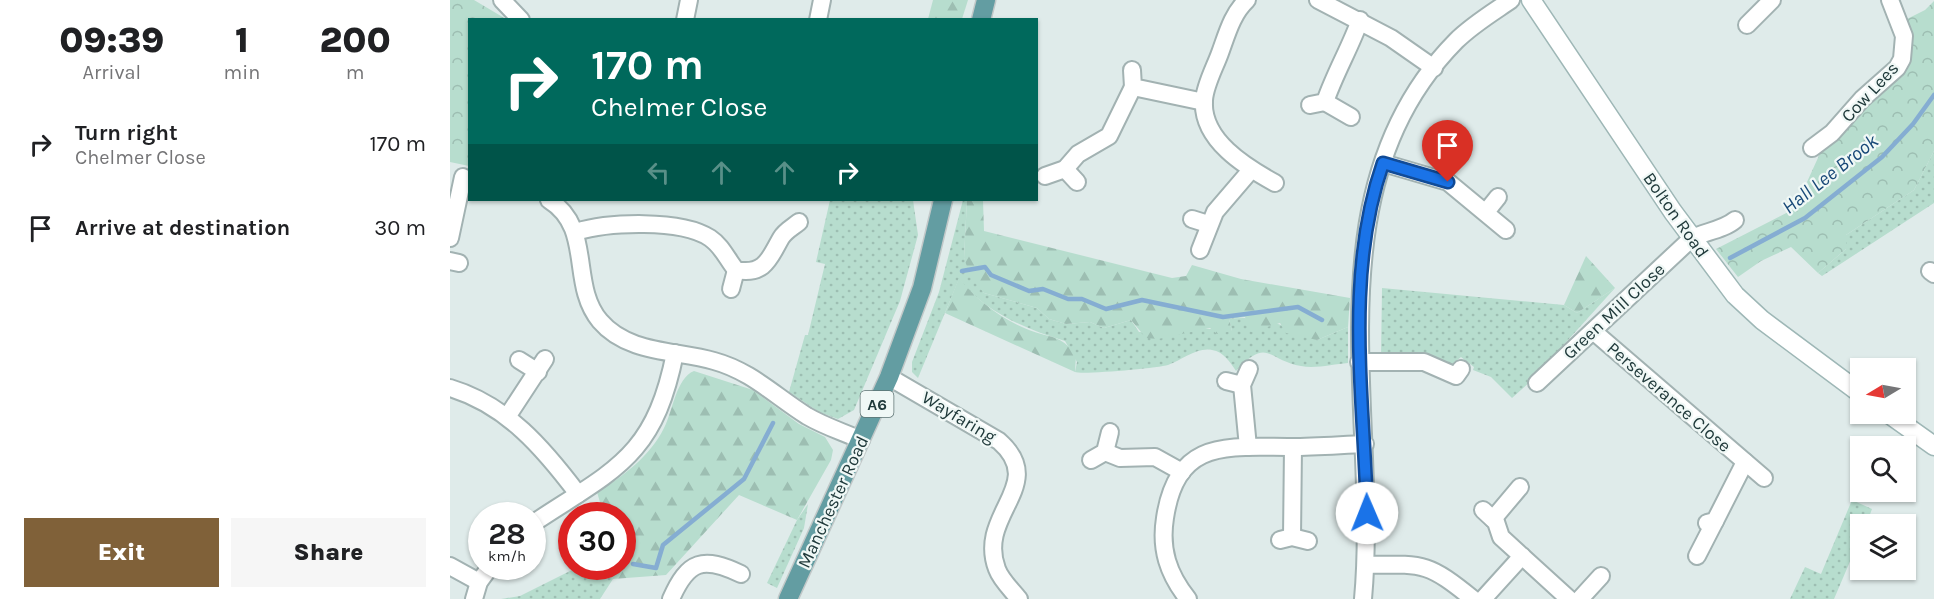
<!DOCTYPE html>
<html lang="en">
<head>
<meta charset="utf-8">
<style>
	:root { --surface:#fff; --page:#f6f6f6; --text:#202124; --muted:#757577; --accent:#806139 }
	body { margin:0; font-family:Karla,sans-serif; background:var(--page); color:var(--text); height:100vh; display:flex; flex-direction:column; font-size:22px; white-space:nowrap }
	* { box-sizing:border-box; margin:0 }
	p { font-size:20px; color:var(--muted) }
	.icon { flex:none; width:33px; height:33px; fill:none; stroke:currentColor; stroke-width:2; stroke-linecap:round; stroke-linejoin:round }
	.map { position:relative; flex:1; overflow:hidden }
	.details { display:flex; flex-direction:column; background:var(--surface); width:450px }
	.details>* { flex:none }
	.banner { position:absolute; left:18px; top:18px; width:570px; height:183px; border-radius:0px; box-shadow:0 2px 4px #0004; background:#00695c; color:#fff; overflow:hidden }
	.needle { width:39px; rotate:260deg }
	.controls { position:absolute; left:1400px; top:358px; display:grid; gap:12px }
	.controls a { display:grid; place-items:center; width:66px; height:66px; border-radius:0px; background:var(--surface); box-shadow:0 2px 4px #0004; font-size:30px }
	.speed { position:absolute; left:18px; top:502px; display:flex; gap:12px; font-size:30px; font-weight:700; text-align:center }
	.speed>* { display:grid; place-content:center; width:78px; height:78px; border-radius:50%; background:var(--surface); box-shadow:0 2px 4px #0004; line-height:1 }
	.speed small { font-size:15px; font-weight:400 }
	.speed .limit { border:9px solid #d22; background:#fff; color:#111 }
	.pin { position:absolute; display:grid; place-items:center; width:51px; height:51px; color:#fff; margin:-62px -26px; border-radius:50% 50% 50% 0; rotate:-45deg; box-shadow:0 0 6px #0007 }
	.pin .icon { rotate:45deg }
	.me { position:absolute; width:66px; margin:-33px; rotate:359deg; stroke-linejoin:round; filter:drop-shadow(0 0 4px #0008) }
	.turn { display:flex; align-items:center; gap:21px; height:126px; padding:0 24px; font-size:27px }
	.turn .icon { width:78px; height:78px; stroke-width:2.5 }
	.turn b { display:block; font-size:42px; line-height:51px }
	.lanes { display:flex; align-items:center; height:57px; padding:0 24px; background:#0003; justify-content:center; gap:30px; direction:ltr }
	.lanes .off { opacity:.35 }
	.eta { display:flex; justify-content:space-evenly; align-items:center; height:102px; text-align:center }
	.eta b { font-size:36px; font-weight:800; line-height:42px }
	.cta { display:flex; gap:12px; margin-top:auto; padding:12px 24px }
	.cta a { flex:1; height:69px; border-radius:0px; background:var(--accent); color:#fff; font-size:24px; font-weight:800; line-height:69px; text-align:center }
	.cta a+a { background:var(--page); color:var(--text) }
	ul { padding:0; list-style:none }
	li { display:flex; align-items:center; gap:18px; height:84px; padding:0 24px }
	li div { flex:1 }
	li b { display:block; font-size:22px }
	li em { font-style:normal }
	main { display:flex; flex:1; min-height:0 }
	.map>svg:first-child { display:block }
	.grass { fill:url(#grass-dots) }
	.forest { fill:url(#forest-firs) }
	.park { fill:url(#park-crowns) }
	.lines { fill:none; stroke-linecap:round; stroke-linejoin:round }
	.stream { stroke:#85add2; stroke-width:4.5 }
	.street-casing { stroke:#a2b2b2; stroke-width:20 }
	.secondary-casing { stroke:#9eb7b6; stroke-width:21 }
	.primary-casing { stroke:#c1c8c8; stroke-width:21 }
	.street { stroke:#fff; stroke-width:16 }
	.secondary { stroke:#fff; stroke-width:18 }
	.primary { stroke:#639da2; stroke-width:18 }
	.route-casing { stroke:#114b97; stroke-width:15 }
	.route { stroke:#1a73e8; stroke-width:10 }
	.labels { text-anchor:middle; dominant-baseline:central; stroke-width:4.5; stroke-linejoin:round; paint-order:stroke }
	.shield { fill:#f0f8f6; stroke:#5e7373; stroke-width:1.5 }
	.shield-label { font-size:16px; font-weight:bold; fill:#203a3b }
	.street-label { font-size:18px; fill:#203a3b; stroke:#f0f8f6 }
	.water-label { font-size:20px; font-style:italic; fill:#194978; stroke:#f0f8f6 }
</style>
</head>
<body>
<main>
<section class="details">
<div class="eta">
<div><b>09:39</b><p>Arrival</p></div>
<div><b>1</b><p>min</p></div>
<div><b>200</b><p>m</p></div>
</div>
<ul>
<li><svg class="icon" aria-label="right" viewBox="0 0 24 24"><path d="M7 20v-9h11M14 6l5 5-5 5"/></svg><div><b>Turn right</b><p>Chelmer Close</p></div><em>170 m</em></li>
<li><svg class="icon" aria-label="arrive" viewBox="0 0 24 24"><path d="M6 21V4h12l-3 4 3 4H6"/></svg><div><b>Arrive at destination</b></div><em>30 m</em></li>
</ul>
<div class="cta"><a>Exit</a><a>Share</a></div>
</section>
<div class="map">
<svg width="1484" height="599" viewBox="0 0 1484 599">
	<defs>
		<pattern id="grass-dots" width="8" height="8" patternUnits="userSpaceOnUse" patternTransform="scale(1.5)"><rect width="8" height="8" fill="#b7ddce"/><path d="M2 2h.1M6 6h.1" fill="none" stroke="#9dbeb2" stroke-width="1.8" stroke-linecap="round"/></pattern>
		<pattern id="forest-firs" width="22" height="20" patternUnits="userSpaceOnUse" patternTransform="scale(1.5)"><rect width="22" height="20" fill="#b7ddce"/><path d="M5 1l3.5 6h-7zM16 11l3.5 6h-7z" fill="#9dbeb2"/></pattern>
		<pattern id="park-crowns" width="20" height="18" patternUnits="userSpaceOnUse" patternTransform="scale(1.5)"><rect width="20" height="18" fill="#b7ddce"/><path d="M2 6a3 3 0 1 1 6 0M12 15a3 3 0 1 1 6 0" fill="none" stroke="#9dbeb2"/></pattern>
	</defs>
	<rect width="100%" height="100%" fill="#dfebea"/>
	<g class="grass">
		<path d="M1484,151v52l-112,73 -4,-3 28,-24v-14l68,-45z"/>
		<path d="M380,200h83l5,35 -18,66 -46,109 -16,9 -19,-7 -30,-20 16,-57h3l17,-71 -9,-2z"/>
		<path d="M513,200h4l-3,58 20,35 53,15 12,11 17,5 24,-2 14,6 27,-8 8,12c31,0 63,-6 93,-1l-3,-12c33,-5 59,8 88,21l31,-13v36c-14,1 -33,6 -47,3 -34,-6 -33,-30 -65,5 -6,-9 -12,-19 -24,-21 -15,-3 -30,10 -44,15 -10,3 -86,10 -93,7l2,-10 -12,-21c-40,-12 -80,-29 -106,-62l-41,99 -6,-6v-10l27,-70z"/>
		<path d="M932,288l182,17 13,8 38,-25 -84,93 -19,17 -21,-21 -18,-7 1,-3 -13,-10 -11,9c-26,-17 -39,-12 -69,-7z"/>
		<path d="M1402,500l20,9 -6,16h-6v13l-26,61h-44l15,-32 16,7z"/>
		<path d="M358,504l-4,24 -27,60 -10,-5 30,-63z"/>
		<path d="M128,567h31l4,12 -13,20h-99l19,-3z"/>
	</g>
	<g class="forest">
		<path d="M483,0h35l-6,19h-34z"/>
		<path d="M517,200h16l1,31 188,47 14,-2 6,-11 49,14 109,19 -2,29 -31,13 -31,-7 -6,-10 -29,9 -6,-15 -16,2 3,12 -15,3 -7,-6 -52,11 -12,-1 -15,-18 -27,8 -14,-6 -24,2 -17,-5 -12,-11 -53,-15 -13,-15 -7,-20z"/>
		<path d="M1136,256l29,32 -38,25 -13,-8z"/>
		<path d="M509,278c17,22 44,42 70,52 23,9 31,4 47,25l-1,17 -130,-59z"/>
		<path d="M244,371l59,19 46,34 26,13 8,13 -2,10 -34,60 -58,-25 -73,80 -53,4 -4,-12h13v-51h-18l-7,-24c27,-16 53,-36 67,-64 9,-17 12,-50 30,-57z"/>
	</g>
	<g class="park">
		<path d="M0,0h24l32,19 -36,1 -1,146 -19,-4z"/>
		<path d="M1484,1v150l-20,39 -68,45v14l-28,24 -27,-26 -30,14 -23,16 -22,-28 80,-41 13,-22 -2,-4 15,-33 89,-96 2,-19 -8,-14 20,-10z"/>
	</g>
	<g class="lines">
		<g class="stream">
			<path d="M1280,258l75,-40 77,-61 31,-33 21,-29"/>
			<path d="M512,271l23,-4 6,8 38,16 14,-2 25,10h14l24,10 36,-9 81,17 75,-10 24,13"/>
			<path d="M183,564l23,4 7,-23 81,-66 29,-56"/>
		</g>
		<defs>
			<g id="street">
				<path d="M52,0l19,20"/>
				<path d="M797,0c-15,14 -20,34 -27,53 -5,14 -15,32 -16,47 -3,40 42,67 71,83"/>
				<path d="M868,0l73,38 43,30"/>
				<path d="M235,20l4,-20"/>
				<path d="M368,20l4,-20"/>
				<path d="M1297,25l25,-25"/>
				<path d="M682,70l1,17 71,15"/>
				<path d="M875,102l26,15"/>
				<path d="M860,105l15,-3c10,-29 25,-54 35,-82"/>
				<path d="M1362,148l20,-15 30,-34 35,-31 5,-9 2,-23 -14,-36"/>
				<path d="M933,163l65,19 58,48"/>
				<path d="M615,169l12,13"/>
				<path d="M595,176l20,-7 13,-15 31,-18 24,-49"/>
				<path d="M99,200c45,28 20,84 51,121 28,33 76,29 114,40 37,10 61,35 93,55 17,10 36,16 54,24"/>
				<path d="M1036,212l12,-15"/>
				<path d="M742,219l16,5"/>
				<path d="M126,232c32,-10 105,-13 134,6 12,8 17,21 26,32 29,6 34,-13 45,-32 4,-7 12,-11 18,-16"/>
				<path d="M0,238l13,-61"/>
				<path d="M750,250l15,-38 36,-42"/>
				<path d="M0,261l9,2"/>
				<path d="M1480,271l4,3"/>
				<path d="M281,289l5,-19"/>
				<path d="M1143,331l171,147"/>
				<path d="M69,360l19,12"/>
				<path d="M909,362h65l32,14 5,-7"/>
				<path d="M439,377l110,64c50,44 -23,73 -2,128 4,11 14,20 22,30"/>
				<path d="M776,381l16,4"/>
				<path d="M1087,383l155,-145c13,-6 33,-9 43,-18"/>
				<path d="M0,388c57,17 94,61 128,106"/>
				<path d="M57,417l38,-58"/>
				<path d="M798,447l-6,-62 7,-16"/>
				<path d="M655,452l15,6 35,-1 27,15"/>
				<path d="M641,460l14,-8 5,-20"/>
				<path d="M1033,510l13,12 5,15 68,62"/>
				<path d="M1043,519l27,-32"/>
				<path d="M1257,523l8,-2 30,-59"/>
				<path d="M82,524c83,-55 122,-66 143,-171"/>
				<path d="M842,537l1,-90"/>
				<path d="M830,540l12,-3 16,4"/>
				<path d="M1247,556l18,-35"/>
				<path d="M916,565c58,-1 61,-3 107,34"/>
				<path d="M0,566l29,16"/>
				<path d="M24,599l5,-17 11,-15"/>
				<path d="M221,599c17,-39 32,-43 70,-25"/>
				<path d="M738,599c-20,-25 -28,-50 -23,-81 12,-80 62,-71 126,-71 25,0 49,-2 74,-3"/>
				<path d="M913,599c17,-185 -55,-408 93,-558 16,-16 36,-28 55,-41"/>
				<path d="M1033,599l39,-43"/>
				<path d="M1130,599l21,-23"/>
			</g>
			<g id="secondary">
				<path d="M1081,0l142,212 62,83 27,25 98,73"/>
				<path d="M1439,414l45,32"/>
			</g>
			<g id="primary">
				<path d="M531,20l5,-20"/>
				<path d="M338,599l101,-222 33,-89 21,-88"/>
			</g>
		</defs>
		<use href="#street" class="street-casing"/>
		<use href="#secondary" class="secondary-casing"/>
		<use href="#primary" class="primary-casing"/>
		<use href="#street" class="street"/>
		<use href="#secondary" class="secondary"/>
		<use href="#primary" class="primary"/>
	</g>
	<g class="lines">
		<defs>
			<path id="route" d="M917,513c-3,-116 -23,-238 16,-350l65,19"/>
		</defs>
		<use href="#route" class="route-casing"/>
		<use href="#route" class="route"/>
	</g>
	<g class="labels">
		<rect class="shield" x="410.5" y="391" width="33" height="26" rx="4.5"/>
		<g class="shield-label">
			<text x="427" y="404">A6</text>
		</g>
		<g class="street-label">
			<text transform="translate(1420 92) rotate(-47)">Cow Lees</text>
			<text transform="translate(1226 215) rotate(55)">Bolton Road</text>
			<text transform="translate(1164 311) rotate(-43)">Green Mill Close</text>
			<text transform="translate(1219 397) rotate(41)">Perseverance Close</text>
			<text transform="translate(509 417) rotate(31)">Wayfaring</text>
			<text transform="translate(383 502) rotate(-65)">Manchester Road</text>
		</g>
		<g class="water-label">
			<text transform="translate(1380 174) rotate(-38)">Hall Lee Brook</text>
		</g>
	</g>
</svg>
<div class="controls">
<a><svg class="needle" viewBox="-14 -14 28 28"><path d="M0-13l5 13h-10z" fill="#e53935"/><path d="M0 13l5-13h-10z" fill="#757577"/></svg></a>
<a><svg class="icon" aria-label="search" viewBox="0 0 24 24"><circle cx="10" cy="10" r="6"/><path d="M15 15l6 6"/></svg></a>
<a><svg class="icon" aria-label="layers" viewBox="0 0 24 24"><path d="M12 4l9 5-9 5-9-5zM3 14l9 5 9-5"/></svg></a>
</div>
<div class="speed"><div>28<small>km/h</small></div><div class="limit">30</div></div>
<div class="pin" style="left:998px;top:182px;background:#d93025"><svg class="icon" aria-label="arrive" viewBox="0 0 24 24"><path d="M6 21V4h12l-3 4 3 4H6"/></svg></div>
<svg class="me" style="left:917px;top:513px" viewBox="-20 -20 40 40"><circle r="19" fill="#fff"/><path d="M0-13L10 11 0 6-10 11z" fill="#1a73e8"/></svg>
<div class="banner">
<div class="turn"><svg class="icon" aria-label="right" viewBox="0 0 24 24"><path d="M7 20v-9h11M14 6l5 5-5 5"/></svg><div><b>170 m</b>Chelmer Close</div></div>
<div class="lanes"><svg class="icon off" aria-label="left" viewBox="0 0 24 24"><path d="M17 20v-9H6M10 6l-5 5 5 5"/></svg><svg class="icon off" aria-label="ahead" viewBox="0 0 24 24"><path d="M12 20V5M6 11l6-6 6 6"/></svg><svg class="icon off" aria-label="ahead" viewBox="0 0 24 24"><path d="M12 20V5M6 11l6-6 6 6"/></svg><svg class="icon" aria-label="right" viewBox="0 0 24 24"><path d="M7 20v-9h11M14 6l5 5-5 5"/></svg></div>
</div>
</div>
</main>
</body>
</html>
